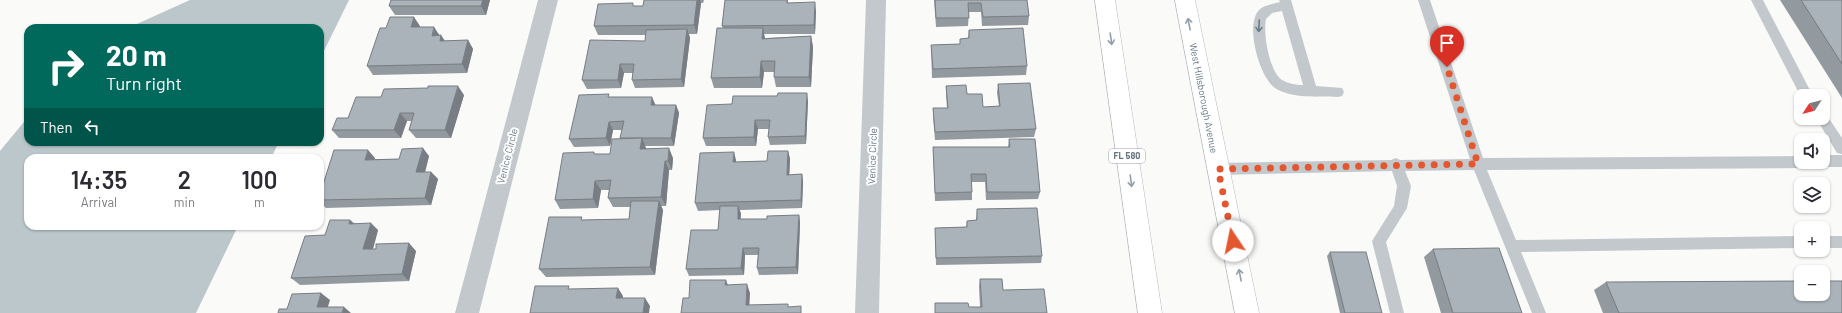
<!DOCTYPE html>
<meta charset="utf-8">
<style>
:root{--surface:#fff;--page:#f7f7f7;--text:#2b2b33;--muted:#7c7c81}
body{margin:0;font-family:Barlow,sans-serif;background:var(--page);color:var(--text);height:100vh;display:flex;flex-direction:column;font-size:15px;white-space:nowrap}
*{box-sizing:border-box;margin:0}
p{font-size:13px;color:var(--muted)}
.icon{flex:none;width:22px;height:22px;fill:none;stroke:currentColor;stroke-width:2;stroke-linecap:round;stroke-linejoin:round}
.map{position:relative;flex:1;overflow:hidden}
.drawer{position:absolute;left:24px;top:154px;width:300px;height:76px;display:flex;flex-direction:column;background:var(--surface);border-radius:12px;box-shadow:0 1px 3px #0004}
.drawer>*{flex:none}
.top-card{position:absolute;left:24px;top:24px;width:300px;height:122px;border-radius:12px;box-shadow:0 1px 3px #0004;background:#00695c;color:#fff;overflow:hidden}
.needle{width:26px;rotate:234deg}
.buttons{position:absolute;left:1794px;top:89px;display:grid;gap:8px}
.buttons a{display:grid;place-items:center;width:36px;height:36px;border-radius:8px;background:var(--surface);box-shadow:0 1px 3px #0004;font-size:20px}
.pin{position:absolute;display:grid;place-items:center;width:34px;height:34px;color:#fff;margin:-41px -17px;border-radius:50% 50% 50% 0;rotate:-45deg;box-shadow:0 0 4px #0007}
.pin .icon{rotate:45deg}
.me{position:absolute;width:44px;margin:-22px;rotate:349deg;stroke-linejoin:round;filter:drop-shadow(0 0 3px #0008)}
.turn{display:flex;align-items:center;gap:14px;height:84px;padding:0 16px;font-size:18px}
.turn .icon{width:52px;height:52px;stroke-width:2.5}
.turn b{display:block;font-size:28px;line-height:34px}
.then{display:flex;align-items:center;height:38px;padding:0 16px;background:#0003;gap:8px;font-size:15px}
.eta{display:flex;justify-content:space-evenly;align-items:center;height:68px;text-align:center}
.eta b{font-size:24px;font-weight:600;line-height:28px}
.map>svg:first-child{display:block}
.water{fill:#bbc7cb}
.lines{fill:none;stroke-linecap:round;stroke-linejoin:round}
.primary-casing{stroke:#b5babe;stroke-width:1}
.service{fill:#c3c8cc;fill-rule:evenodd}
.minor{fill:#c3c8cc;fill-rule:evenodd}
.primary{fill:#fff;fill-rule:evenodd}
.wall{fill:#929a9f}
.shaded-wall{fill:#777d82}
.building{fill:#aab3b9;stroke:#777d82}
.oneway{stroke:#939fa8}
.oneway2{stroke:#6a7a87}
.route{stroke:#e4572e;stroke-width:7;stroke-dasharray:0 12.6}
.labels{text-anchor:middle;stroke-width:4;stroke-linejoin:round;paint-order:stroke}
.shield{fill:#fff;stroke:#939fa8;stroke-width:1}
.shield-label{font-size:9px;font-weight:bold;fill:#657683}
.street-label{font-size:10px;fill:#657683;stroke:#fff}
</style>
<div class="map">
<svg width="1842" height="313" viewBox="0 0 1842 313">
<rect width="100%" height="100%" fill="#fafaf8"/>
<g class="water">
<path d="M190,0h159l-29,59v-31h-192z"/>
<path d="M28,117v25h251l-8,16h-243v68h210l-42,87h-196v-162z"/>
</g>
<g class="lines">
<g class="primary-casing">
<g id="primary">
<path d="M1095,0h20l47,313h-24z"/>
<path d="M1175,0h20l64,313h-24z"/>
</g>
</g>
<g class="service">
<path d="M1279,0h12l25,86 26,2 2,4 -2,4 -4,1c-20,-1 -46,2 -63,-9 -16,-11 -31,-65 -15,-79 5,-4 13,-5 20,-7zM1282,11l21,74c-7,0 -14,-1 -21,-5 -13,-9 -19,-46 -16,-61l6,-6z"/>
<path d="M1418,0h12l53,158 318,-2v6h7l-2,4 -5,2 -314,2 29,70 285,-4v12l-280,4 25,61h-14l-58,-143 -69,1 6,15 -4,22 -21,34 18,71h-14l-18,-72 22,-35 3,-20 -5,-15 -174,4 -5,-2 -2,-4 2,-4 5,-2 173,-3 5,-2 4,2 70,-1z"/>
<path d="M1751,0h12l50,96 -12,1z"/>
<path d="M1823,113l3,1 16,24v16l-5,-1 -21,-35h7z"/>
<path d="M1823,155h19v12h-19l-5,-2 -1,-3h6z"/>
<rect x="1823" y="236" width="19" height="12"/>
</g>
<g class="minor">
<path d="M538,0h20l-79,313h-24z"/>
<path d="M866,0h20l-7,313h-24z"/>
</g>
<use href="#primary" class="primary"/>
</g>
<g class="wall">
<path d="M490,0l-4,15h-91l-6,-9z"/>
<path d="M644,0h60l-1,3h-2l-4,31h-8l1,4 -6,49 -49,1 -3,-8 1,-7h-9l-3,15 -34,1 -5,-9 63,-39 1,-6h-48l-4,-9 49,-20z"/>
<path d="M725,0h63v3l28,8 -1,23h-51l1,4 46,-2 2,11 -2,40h-35l-2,-10v-5h-10l-2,16h-48l-3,-10 12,-50 -1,-2z"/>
<path d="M934,0h93l2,16 -1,9 -46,1 -1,-14h-12l-1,14 -32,1z"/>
<path d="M1780,0h62v98z"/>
<path d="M420,26v1l19,8 6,6 23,-1 5,9 -6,24 -94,2 -6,-9 19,-38z"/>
<path d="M969,30l58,36 -1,9 -94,3 -1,-33 29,-1v-5l8,-1z"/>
<path d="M998,84l38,45 -2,8 -99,3 -2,-24v-8h14l-1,-14v-8l21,8 16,13 16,-1 -2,-13z"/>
<path d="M464,95l-13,43h-35l-7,-8 3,-9h-5l-6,17h-62l-7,-8 16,-12 33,-21z"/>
<path d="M610,97l45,8h21l3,8 -5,33h-29l1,3 27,9 -1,12h-3l-3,36h-5l2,4 -8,65 -109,2 -7,-8 44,-49 46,-1 1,-12h-17l-5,-9 1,-8h-8l-3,18 -38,1 -5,-9 40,-46h15l10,-15 2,-9h-9l-3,16 -36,1 -5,-8z"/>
<path d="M808,101l-2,43 -36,1 -2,-8 1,-8h-11l-2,17h-50l-3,-8 29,-34z"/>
<path d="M1009,139l31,53 -2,7 -52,1 -1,-18h-13v18l-37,1 -2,-54h75z"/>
<path d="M788,151l2,8 -1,16 13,-1 1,8 -1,26 -62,2 1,4 -1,5h27l32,-4 1,8 -2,51 -39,1 -2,-7 1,-13h-13l-1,20 -55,1 -3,-7 32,-39 2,-20 -22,1 -3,-8 41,-43v2l31,-1z"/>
<path d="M429,156l-4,16h6l7,7 -7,26 -105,3 -6,-6v-8l55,-36v1h24z"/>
<path d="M977,209l65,47 -1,7 -105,2 -1,-37 31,-1 1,-6 9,-1z"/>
<path d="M350,220l4,3 24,7 -5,19 43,2 -7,30 -109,4 -9,-7 34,-43z"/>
<path d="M1433,249l89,64h-81l-17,-56z"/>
<path d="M1330,252l52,61h-42l-13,-57z"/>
<path d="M980,279l23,11 44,23h-112v-10l34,4h11l-1,-21z"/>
<path d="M1606,282l236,31h-239l-9,-23z"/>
</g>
<g class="shaded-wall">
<path d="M483,0h7l-4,15 -5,-9z"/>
<path d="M697,0h3l1,3 -4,31 -3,-9z"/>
<path d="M815,2l1,9 -1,23 -1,-9z"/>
<path d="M414,17l6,9 -3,10 -6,-9z"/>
<path d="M434,27l6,9h-8z"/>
<path d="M763,28l2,11h-3z"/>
<path d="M687,29l3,9 -6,49 -3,-8z"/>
<path d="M441,35l6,9 -7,-3z"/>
<path d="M811,36l2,11 -2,40 -2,-10z"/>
<path d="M468,40l5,9 -6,24 -5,-9z"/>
<path d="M761,61l3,11 -2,16 -2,-11z"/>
<path d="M620,64l4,9 -3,15 -3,-8z"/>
<path d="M458,86l6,9 -13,43 -6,-8z"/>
<path d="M807,93l1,8 -2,43 -1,-8z"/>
<path d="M652,97l4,9 -5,-1z"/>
<path d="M676,105l3,8 -5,33 -3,-8z"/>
<path d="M400,113l7,8 -6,17 -7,-8z"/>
<path d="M755,120l3,9 -2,17 -2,-9z"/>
<path d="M609,122l4,8 -3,16 -4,-8z"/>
<path d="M642,138l4,10 -1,11 -5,-10z"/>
<path d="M423,148l6,8 -6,24 -7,-8z"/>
<path d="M669,148l4,10 -1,12 -4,-9z"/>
<path d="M368,150l7,8 -3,10 -7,-8z"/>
<path d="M788,151l2,8 -1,23 -2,-7z"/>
<path d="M734,152l2,8 -1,10 -2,-8z"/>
<path d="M665,161l4,9 -3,36 -5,-9z"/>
<path d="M431,172l7,7 -7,26 -6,-7z"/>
<path d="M802,174l1,8 -1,26 -1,-8z"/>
<path d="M595,181l6,9 -3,18 -5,-9z"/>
<path d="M659,201l4,9 -8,65 -5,-8z"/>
<path d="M738,206l3,8 -1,13 -2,-8z"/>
<path d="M799,215l1,8 -2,51 -2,-7z"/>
<path d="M350,220l7,7 -8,-3z"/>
<path d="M371,223l7,7 -7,26 -8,-7z"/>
<path d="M409,243l7,8 -7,30 -7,-7z"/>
<path d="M743,248l2,7 -1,20 -3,-7z"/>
<path d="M726,280l3,8 -4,-3z"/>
<path d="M747,284l3,9 -1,20 -3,-8z"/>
<path d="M618,288l5,8 -1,11 -6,-9z"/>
<path d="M321,293l9,7 -4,13 -9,-6z"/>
<path d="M645,298l5,8 -1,7h-6z"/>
<path d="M344,307l7,6h-9z"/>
</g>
<g class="building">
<path d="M391,0h92l-2,6h-92z"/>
<path d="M644,0h53l-3,25 -100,1 4,-22 35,-1v3h10z"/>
<path d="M725,0h62v3l28,-1 -1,23 -92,1z"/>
<path d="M935,0h92l2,16 -46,1 -2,-14h-13l1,15h-33z"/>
<path d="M1801,0h41v64z"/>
<path d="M390,17h24l-3,10h23l-2,9 9,-1 -1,6 28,-1 -6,24 -95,2 13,-38h6z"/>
<path d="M717,28h46l-1,11 49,-3 -2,41h-35l1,-16h-14l-1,16 -49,1z"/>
<path d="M1023,28l4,38 -94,3 -2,-24 29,-1v-5l9,-1v-8z"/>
<path d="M687,29l-6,50 -49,1 2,-16h-14l-2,16h-36l8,-40 55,1 1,-11z"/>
<path d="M1030,83l6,46 -101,3 -2,-24h15l-2,-22 20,-1 1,9h15l1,13 17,-1 -2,-22z"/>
<path d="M428,86h30l-13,44h-36l5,-17h-14l-6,17h-62l5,-12h11l8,-21h25l3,-8 44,-1z"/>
<path d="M778,93h29l-2,43 -37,1 2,-17h-15l-1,17 -51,1 4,-33 25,-1 1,-8h44z"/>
<path d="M609,94l-1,3h44l-1,8h25l-5,33h-51l4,-17 -15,1 -3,16 -37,1 10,-44z"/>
<path d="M642,138l-2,11 29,-1 -1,13h-3l-4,36 -53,1 3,-18 -16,1 -2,18 -38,1 8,-47 31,-1v2h16l2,-15z"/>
<path d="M1009,139h26l5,53h-53l-1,-18h-15l1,18 -37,1 -2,-46h77z"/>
<path d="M423,148l-7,24h15l-6,26 -105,2v-6l14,-44h34l-3,10 34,-1 3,-10z"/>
<path d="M768,151h20l-1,24 15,-1 -1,26 -106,3 5,-50 34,-1 -1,10 34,-1z"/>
<path d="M631,201h28l-9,66 -111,2 10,-52h33l-1,3 48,-1z"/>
<path d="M720,206h18v13h29v-3l32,-1 -3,52 -39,1 2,-20h-16l-2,20 -55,1 5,-39h27z"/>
<path d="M1037,208l5,48 -106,2 -1,-30 32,-1v-6l10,-1v-11z"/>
<path d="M330,220h20l-1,4 22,-1 -8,26h13v-5l33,-1 -7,31 -111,4 14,-42 20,-1z"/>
<path d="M1499,248l23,65h-69l-20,-64z"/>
<path d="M1330,252h36l16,61h-37z"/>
<path d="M980,279h22l1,11 41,-1 3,24h-112v-10h33l1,4h13z"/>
<path d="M690,280h36l-1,5 22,-1 -1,21 42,-1v3l13,-1v7h-120l2,-15h6z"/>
<path d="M1801,281v13h22v-13h19v32h-223l-13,-31z"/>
<path d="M535,286h34l-1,3 50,-1 -2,10h29l-2,15h-113z"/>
<path d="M321,293l-4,14h27l-2,6h-64l1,-4h8l5,-15z"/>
</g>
<defs><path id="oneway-shaft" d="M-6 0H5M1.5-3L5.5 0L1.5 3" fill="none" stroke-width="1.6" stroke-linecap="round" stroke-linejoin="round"/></defs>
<g class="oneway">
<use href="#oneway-shaft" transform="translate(1189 24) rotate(-101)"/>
<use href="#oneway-shaft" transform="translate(1111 39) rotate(82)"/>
<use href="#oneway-shaft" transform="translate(1131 181) rotate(82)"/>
<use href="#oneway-shaft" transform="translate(1240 275) rotate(-101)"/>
</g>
<use class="oneway2" href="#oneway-shaft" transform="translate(1259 26) rotate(93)"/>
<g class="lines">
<path class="route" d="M1233,241l-15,-72 260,-5 -31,-97"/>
</g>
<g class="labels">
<rect class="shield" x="1109" y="149" width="36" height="14" rx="3"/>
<g class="shield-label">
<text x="1127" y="159">FL 580</text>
</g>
<g class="street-label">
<text transform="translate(1204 98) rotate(79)" y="4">West Hillsborough Avenue</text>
<text transform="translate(507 156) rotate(-76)" y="4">Venice Circle</text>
<text transform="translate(872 156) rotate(-88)" y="4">Venice Circle</text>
</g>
</g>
</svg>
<div class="buttons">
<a><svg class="needle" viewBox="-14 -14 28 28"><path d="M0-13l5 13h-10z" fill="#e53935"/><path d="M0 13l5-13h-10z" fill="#7c7c81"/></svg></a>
<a><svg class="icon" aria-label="sound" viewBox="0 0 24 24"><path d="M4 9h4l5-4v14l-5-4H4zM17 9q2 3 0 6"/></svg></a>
<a><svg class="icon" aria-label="layers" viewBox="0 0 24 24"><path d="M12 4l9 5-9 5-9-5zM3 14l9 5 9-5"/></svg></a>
<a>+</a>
<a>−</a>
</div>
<div class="pin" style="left:1447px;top:67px;background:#d93025"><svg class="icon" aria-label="arrive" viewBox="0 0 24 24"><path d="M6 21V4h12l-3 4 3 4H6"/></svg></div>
<svg class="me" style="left:1233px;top:241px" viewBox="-20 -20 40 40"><circle r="19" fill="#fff"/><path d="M0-13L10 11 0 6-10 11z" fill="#e4572e"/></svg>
<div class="top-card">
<div class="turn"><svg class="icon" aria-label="right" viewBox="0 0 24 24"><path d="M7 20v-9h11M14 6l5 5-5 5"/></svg><div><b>20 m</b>Turn right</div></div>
<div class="then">Then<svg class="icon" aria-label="left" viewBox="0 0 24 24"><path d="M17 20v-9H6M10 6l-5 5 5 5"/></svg></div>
</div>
<section class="drawer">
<div class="eta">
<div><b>14:35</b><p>Arrival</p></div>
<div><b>2</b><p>min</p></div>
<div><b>100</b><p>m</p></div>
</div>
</section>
</div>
